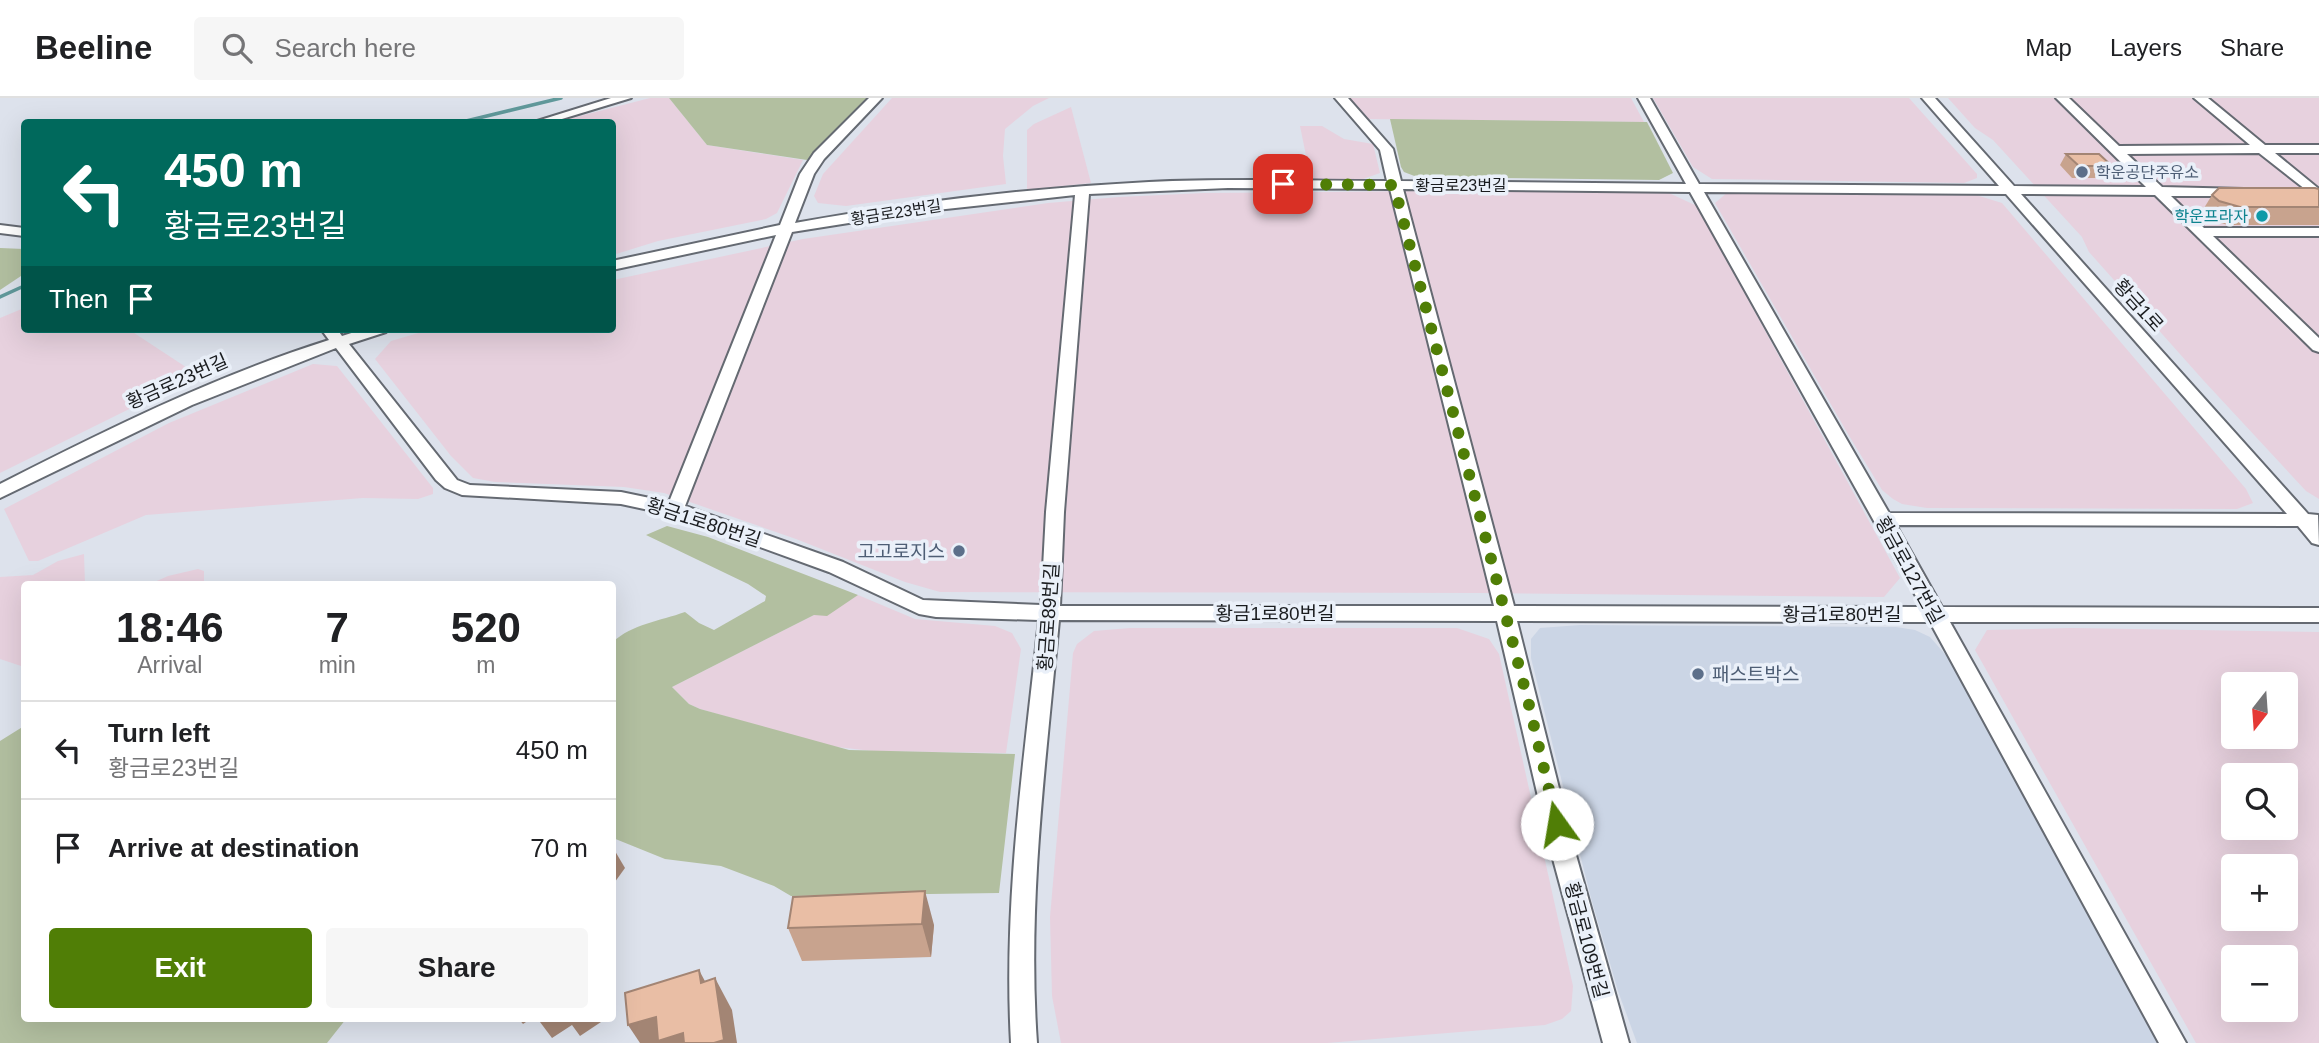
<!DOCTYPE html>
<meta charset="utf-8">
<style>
:root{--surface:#fff;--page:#f6f6f6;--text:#202124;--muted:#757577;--line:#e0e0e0;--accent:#507e06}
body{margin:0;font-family:Arial,"Noto Sans KR",sans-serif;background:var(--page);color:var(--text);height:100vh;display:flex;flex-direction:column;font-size:26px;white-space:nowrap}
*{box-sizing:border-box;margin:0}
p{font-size:23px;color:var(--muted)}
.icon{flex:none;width:38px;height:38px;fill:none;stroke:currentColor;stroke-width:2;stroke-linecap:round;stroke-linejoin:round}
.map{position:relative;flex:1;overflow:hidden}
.drawer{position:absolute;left:21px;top:483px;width:595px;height:441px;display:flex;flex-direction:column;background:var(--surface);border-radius:7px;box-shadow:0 7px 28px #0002}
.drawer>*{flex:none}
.top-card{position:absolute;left:21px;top:21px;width:595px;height:214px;border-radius:7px;box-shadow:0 7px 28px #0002;background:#00695c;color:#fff;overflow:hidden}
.needle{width:46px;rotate:197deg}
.tools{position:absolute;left:2221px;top:574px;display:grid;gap:14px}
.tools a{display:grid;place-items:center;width:77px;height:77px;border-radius:7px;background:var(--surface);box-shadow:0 7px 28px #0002;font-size:35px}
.pin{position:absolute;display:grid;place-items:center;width:60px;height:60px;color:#fff;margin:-30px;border-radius:14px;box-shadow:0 4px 10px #0006}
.me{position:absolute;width:77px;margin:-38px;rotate:347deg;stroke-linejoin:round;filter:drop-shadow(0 0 5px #0008)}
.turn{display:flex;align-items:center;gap:24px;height:147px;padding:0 28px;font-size:32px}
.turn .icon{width:91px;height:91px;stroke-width:2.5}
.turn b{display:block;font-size:49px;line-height:60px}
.then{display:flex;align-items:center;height:66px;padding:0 28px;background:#0003;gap:14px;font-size:26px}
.eta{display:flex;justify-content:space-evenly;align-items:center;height:119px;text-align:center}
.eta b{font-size:42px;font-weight:700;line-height:49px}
.button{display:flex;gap:14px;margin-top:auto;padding:14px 28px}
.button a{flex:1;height:80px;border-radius:7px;background:var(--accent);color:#fff;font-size:28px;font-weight:700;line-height:80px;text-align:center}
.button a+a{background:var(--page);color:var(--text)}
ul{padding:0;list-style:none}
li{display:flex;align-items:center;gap:21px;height:98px;padding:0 28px;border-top:2px solid var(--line)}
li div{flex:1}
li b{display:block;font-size:26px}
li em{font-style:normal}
header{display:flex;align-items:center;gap:42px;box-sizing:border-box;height:98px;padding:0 35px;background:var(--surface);border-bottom:2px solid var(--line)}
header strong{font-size:33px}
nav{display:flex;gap:38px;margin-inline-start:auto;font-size:24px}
.search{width:490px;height:63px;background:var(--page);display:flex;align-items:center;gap:18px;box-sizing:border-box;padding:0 24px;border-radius:7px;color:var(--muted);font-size:26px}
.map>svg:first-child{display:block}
.built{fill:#cbd5e5}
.industrial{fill:#e7d1de;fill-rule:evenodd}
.green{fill:#b2bfa0}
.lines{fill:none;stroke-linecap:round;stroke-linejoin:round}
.stream{stroke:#60999b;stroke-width:3.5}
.minor-casing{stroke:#656a72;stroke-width:4}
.minor{fill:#fff;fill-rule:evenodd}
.wall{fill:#c8a38e}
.shaded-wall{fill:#a38574}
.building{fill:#e9bea5;stroke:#a38574;stroke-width:2}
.route{stroke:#507e06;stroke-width:12;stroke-dasharray:0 21.6}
.service-dot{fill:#5c6f8a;stroke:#eaf0f9;stroke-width:2.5}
.culture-dot{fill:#0f9aa8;stroke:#eaf0f9;stroke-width:2.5}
.labels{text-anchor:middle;stroke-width:7;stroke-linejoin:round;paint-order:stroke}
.far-service-label{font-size:16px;fill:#4e5e75;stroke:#eaf0f9;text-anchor:start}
.far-street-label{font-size:16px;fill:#1a1c1f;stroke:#eaf0f9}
.far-culture-label{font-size:16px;fill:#0d838f;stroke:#eaf0f9;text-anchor:end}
.street-label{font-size:19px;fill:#1a1c1f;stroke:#eaf0f9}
.service-label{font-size:19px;fill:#4e5e75;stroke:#eaf0f9;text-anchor:end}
</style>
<header>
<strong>Beeline</strong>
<div class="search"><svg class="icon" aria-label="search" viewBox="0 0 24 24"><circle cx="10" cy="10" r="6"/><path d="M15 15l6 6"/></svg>Search here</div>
<nav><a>Map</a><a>Layers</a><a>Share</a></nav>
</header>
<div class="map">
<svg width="2319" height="945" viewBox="0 0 2319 945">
<rect width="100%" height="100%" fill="#dde2ec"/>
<path class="built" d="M1580,527l316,2 19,3 15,7 21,24 206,382h-520l-19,-52 -27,-93 -60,-240v-19l9,-11z"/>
<g class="industrial">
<path d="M650,0h19l38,47 96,15 -26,53 -11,6 -108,22 -45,14 -1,-133h-55z"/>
<path d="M892,0h157l-16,8 -28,23 -2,27 3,28 -160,22 -28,-3 -4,-7 9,-22z"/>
<path d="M1348,0h283l13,24 -278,-3z"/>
<path d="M1653,0h256l68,76v4l-13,5 -252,-4 -19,-12z"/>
<path d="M1948,0h371v401l-13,-8 -102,-110 -115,-129 -7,-15 -89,-97 -18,-12z"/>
<path d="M1071,9l20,76 -64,7v-60l7,-6z"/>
<path d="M1300,28h22l22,13 29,5 7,29 -17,6 -52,1z"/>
<path d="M1425,93l244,2 28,13 203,372 -16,19 -406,-4 -538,-1 -35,-10 -109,-43 -132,-46 -40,-6 -129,-5 -22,-4 -22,-22 -76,-97 16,-18 41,-12h180l1,-49 190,-41 245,-36 71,-6 85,-4z"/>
<path d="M1728,94l248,3 26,8 244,286 7,14 -16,6 -310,-1 -25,-4 -9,-5 -11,-9 -34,-56 -133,-231z"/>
<path d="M24,210v21h104l70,46 -198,98v-155z"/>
<path d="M313,266l24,2 96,122v6l-15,5 -55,-1 -217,17 -108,46h-9l-25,-52 165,-86z"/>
<path d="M84,456l1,30h-61v83l-24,-8v-82l33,-2 25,-14z"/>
<path d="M198,471l6,2v13h-54l18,-8z"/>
<path d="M858,497l57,24 80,7 17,7 9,16 -15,104 -134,-2 -43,-5 -129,-37 -11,-5 -17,-17 142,-72h13z"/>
<path d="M1130,530h327l32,11 10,15 74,332 -2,25 -9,8 -17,6 -218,18h-266l-9,-47 -2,-79 23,-264 4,-9 17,-13z"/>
<path d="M2071,530l248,4v411h-123l-221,-393 12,-20zM2233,586h53v53h-53zM2233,677h53v53h-53zM2233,768h53v53h-53zM2233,859h53v53h-53z"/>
</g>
<g class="green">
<path d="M669,0h200l-62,62 -100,-15z"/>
<path d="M1390,21l257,3 26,51 -14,7 -242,-3 -13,-5 -3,-5z"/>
<path d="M0,150l24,1v25l-24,16z"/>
<path d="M667,428l41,11 150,58 -31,21 -13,-1 -142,72 17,17 11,5 149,41 166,4 -16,139 -208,3 -17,-10 -53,-20 -56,-7 -52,-21v-196c19,-18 47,-21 72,-30l14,11 15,7 51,-29 1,-5 -18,-12 -102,-49z"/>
<path d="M24,628v292l322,1 -19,24h-327v-302z"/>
</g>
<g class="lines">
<g class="stream">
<path d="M462,24l99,-24"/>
<path d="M0,199l24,-11"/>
</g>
<g class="minor-casing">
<g id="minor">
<path d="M611,0h20l-79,24h-18z"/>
<path d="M869,0h13l-58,61 -10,15 -19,49c117,-21 235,-35 354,-41 79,-4 159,-1 238,-1l-7,-31 -45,-52h13l45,51 8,32 285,3 -48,-86h12l49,86 300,2 -77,-88h13l79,88 132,1 -90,-89h13l50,48 131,-1 -56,-47h14l57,47h54v8h-44l44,36v11l-60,-47 -132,1 35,33 82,2v6l-5,1h-68l33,32h115v8h-106l106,102v14l-6,-2 -158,-155 -134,-1 287,320 10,1 1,30 -7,-2 -14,-17 -402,-1 46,82 377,1v14h-369l236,421h-27l-229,-421 -413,-1 57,227 55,195h-26l-53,-195 -53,-227 -438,-1c-13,141 -32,282 -22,423h-26c-8,-142 13,-282 28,-423l-103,-3 -17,-3 -90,-42 -157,-57 -51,-11 -159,-9 -17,-7 -9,-8 -100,-132 -144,57 -192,93v-14c106,-54 215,-108 329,-144l-8,-11h16l5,7 22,-7h24l-2,3 -37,12 108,136 13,5 151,7 48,10 107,-267 -164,35v-9l168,-36 20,-51 14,-21zM1228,90l162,1 104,417h-434l4,-94 25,-318zM1403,91l287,3 232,415 -408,-1zM1704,94l302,2 281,320 -398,-1zM1075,97l-29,317 -5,93 -118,-5 -80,-38 -158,-56 107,-274 126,-20z"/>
<path d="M0,127l24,3v8l-24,-3z"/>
</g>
</g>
<use href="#minor" class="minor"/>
</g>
<g class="wall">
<path d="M2066,56l46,12 -7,12h-33l-12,-13z"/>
<path d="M2319,91v36h-91l-21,-6 -6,-6 11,-18z"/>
<path d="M793,799l141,28 -3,32 -129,4 -14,-33z"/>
</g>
<g class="shaded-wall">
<path d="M612,748l13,22 -13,18z"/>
<path d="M925,793l9,34 -3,32 -9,-33z"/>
<path d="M699,872l17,32 -15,-19z"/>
<path d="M715,880l17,32 5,33h-23z"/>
<path d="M656,919l27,16 6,10h-49l-12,-18z"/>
<path d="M518,920h14l-9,6z"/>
<path d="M537,920h70l-27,18 -8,-11 -20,13z"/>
</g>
<g class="building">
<path d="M2066,56h33l13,12h-33z"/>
<path d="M2219,90h96l4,1v18h-79l-21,-6 -7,-6z"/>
<path d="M925,793l-3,33 -134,4 5,-31z"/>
<path d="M699,872l2,13 14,-5 9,62 -10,3h-30l-1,-10 -25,8 -2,-24 -28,8 -3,-32z"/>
</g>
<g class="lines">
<path class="route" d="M1283,86l111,1 135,520 28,119"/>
</g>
<g class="service-dot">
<circle cx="2082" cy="74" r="7"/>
<circle cx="959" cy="453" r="7"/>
<circle cx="1698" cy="576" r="7"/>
</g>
<circle class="culture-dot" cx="2262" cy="118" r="7"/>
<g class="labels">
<g class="far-service-label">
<text x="2096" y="80">학운공단주유소</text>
</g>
<g class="far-street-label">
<text x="1461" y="93">황금로23번길</text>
<text transform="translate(896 114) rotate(-9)" y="6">황금로23번길</text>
</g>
<g class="far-culture-label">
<text x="2248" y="124">학운프라자</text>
</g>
<g class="street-label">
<text transform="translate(2139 207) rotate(48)" y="7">황금1로</text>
<text transform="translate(177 283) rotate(-24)" y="7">황금로23번길</text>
<text transform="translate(704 424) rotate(18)" y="7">황금1로80번길</text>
<text transform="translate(1910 472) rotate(61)" y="7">황금로127번길</text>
<text x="1275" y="522">황금1로80번길</text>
<text x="1842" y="523">황금1로80번길</text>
<text transform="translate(1048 519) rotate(-86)" y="7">황금로89번길</text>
<text transform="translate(1587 842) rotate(75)" y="7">황금로109번길</text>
</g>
<g class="service-label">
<text x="945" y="460">고고로지스</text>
<text x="1712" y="583" text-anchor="start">패스트박스</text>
</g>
</g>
</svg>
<div class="tools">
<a><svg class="needle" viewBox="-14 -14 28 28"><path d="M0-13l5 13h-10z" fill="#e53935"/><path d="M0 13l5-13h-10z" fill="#757577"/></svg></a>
<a><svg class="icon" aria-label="search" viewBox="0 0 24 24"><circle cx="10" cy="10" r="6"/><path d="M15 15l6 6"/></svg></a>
<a>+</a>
<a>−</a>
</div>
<div class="pin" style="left:1283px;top:86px;background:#d93025"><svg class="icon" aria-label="arrive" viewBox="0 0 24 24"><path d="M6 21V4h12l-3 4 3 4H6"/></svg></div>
<svg class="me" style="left:1557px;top:726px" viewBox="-20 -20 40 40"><circle r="19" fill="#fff"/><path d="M0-13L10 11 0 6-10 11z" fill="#507e06"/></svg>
<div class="top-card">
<div class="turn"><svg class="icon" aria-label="left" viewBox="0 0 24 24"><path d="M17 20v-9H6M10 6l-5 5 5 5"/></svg><div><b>450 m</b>황금로23번길</div></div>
<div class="then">Then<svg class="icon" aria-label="arrive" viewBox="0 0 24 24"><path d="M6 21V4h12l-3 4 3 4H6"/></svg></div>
</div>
<section class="drawer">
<div class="eta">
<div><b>18:46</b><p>Arrival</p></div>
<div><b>7</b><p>min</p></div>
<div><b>520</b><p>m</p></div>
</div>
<ul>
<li><svg class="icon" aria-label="left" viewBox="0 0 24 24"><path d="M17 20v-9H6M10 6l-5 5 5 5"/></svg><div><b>Turn left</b><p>황금로23번길</p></div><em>450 m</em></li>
<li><svg class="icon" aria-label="arrive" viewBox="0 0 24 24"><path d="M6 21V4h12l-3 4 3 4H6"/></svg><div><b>Arrive at destination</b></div><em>70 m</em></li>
</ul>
<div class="button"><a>Exit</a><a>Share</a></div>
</section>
</div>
